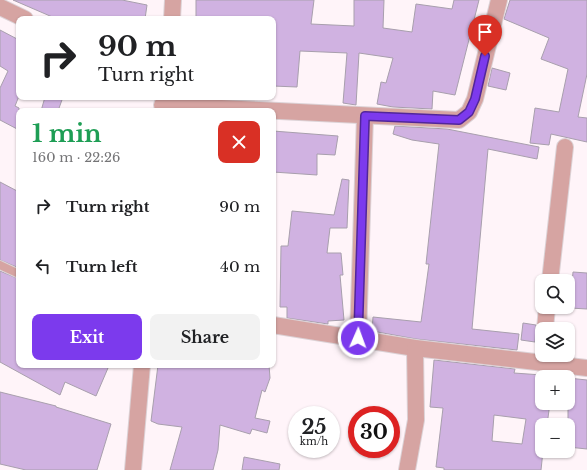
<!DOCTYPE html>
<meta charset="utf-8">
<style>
:root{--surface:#fff;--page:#f2f2f2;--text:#202124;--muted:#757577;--accent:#7c3aed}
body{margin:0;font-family:"Libre Baskerville",serif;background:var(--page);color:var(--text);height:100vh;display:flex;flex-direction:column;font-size:15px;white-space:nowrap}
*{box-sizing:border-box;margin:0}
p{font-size:13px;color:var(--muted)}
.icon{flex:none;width:22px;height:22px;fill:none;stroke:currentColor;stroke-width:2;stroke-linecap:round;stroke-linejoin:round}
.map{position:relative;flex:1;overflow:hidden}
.details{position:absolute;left:16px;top:108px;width:260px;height:260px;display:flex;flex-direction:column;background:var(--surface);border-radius:8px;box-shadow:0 1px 3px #0004}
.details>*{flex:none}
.guide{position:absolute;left:16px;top:16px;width:260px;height:84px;border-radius:8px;box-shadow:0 1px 3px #0004;background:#fff;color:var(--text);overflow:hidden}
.buttons{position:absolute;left:535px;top:274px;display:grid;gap:8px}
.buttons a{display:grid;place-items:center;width:40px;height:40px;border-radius:8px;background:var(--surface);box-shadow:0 1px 3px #0004;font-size:20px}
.speed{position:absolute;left:288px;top:406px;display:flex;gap:8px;font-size:20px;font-weight:700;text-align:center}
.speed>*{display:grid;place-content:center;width:52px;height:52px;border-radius:50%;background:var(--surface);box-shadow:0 1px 3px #0004;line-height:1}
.speed small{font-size:10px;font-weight:400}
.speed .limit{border:6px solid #d22;background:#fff;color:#111}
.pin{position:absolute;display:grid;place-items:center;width:34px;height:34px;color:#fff;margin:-41px -17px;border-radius:50% 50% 50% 0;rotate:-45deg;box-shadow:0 0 4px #0007}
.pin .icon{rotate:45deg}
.me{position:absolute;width:44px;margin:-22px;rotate:2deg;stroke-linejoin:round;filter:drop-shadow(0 0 3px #0008)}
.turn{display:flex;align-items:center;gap:14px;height:84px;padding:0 16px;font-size:18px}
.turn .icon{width:52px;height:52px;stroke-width:2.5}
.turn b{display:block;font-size:28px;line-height:34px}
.round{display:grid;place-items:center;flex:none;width:42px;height:42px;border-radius:8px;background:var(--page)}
.head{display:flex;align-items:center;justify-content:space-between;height:68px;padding:0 16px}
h1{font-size:24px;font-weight:800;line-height:30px;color:#1e9e55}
.button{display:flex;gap:8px;margin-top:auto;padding:8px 16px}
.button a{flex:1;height:46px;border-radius:8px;background:var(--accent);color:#fff;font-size:16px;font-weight:800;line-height:46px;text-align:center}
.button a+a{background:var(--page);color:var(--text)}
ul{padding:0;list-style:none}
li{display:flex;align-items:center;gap:12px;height:60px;padding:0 16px}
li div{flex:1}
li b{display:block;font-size:15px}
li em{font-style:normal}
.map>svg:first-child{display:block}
.building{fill:#d0b2e1;stroke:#a89fad;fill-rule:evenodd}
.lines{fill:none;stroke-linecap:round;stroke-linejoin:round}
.service-casing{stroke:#dcd2d6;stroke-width:10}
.minor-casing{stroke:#dcd2d6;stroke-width:18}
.service{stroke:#d6a4a2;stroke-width:8}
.minor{stroke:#d6a4a2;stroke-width:16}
.route-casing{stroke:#51269a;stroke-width:10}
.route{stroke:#7c3aed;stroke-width:7}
</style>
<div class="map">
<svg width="587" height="470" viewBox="0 0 587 470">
<rect width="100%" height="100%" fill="#fff4f9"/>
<g class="building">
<path d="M13,0h109l25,5 -2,14h-88z"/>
<path d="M196,0h118l-3,24 43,2v-26h30l-1,28 29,4 4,-28 36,5 2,-9h25l-24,95 -22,-4 -1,18 -39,-2 -16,-3 4,-22 5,1 7,-25 -34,-5 -3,52 -13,-2 4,-50 -47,-2 -3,36 -24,-1v-67l-46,-2v2h-31z"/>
<path d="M510,0h77v74l-9,43 9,1v24l-36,-8 -2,11 -19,-2 5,-35 24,4 9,-43 -27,-10 8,-21 -45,-19z"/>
<path d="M0,30l19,10v56l-4,10 4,2v22l-19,-10v-32l8,-17 -8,-5z"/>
<path d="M492,68l18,5 -4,17 -18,-4z"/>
<path d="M45,97h18l-5,14h-17z"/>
<path d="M395,126l52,3 92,18 -2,12 -49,-10 -16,180 47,5 -2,16 -101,-11 -44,-8 1,-14 48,5 8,-58h-3l13,-120 -27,-4 -19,-6z"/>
<path d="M273,131l65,5 -3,19 -18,-1v21l-44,-3z"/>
<path d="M342,179l7,1 -2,48h-17l-3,25h14l2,22h-3l4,45 -16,1v3l-41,-6v-11h-7l1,-61h7l4,-35 42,4z"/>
<path d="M0,182l19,10v76l-19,-8z"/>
<path d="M0,271l19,8v86h82l7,3 -12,28 -31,-14 -5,13 -60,-33z"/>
<path d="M573,272l14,1v36l-17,-1z"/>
<path d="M523,323l13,2 -1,17 -14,-2z"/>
<path d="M434,360l81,9 -1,4 28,2v28h8l-3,22h-5l1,26 -2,19h-97v-2l-8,-1 7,-59 -13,-1zM494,415l32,4 -4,25 -30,-3z"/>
<path d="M158,365h111l1,13 -5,14 -3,-2 -7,28 15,3 -3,12 -15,-4 -2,5 -30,-9 -2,25 -5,20h-43l12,-43 -24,-3 -7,-3z"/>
<path d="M568,378l19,2v69l-19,-2z"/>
<path d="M0,392l56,14v1l55,17 -14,46h-71l-26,-6z"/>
<path d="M244,457l36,7 -1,6h-37z"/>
</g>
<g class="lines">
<g class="service-casing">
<path id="service" d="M0,265l19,9"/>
</g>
<g class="minor-casing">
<g id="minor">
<path d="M0,7l25,12"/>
<path d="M172,19l1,-19"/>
<path d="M162,105l297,15 10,-8 6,-13 24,-99"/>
<path d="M550,281l15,-134"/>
<path d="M273,325l142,23 172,20"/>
<path d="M545,329l2,-22"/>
<path d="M358,338l7,-222"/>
<path d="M133,470l9,-105"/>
<path d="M407,470l9,-50 -1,-72"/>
</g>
</g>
<use href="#service" class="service"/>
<use href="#minor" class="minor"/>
</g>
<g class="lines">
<g class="route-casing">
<path id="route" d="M358,338l7,-222 94,4 10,-8 6,-13 10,-43"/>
</g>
<use href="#route" class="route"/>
</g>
</svg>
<div class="buttons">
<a><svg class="icon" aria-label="search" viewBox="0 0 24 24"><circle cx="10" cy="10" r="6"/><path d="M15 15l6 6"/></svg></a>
<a><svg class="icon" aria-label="layers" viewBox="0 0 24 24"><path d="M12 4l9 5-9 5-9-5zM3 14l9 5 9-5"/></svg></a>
<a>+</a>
<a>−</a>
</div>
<div class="speed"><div>25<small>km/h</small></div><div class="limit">30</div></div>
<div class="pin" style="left:485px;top:56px;background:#d93025"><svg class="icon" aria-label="arrive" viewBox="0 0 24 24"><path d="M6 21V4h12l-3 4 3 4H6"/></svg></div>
<svg class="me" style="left:358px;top:338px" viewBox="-20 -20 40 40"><circle r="17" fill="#7c3aed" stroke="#fff" stroke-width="3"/><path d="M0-11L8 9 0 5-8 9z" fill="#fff"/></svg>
<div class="guide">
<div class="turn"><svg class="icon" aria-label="right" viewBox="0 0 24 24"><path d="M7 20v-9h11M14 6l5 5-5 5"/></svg><div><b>90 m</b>Turn right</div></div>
</div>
<section class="details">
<div class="head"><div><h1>1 min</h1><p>160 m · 22:26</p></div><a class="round" style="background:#d93025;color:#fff"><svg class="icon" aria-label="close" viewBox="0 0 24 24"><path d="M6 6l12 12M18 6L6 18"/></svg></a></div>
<ul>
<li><svg class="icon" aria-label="right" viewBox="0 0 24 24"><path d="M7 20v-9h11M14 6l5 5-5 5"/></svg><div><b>Turn right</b></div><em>90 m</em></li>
<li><svg class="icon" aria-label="left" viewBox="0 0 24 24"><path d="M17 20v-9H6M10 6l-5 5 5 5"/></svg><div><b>Turn left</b></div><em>40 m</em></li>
</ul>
<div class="button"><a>Exit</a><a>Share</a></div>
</section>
</div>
